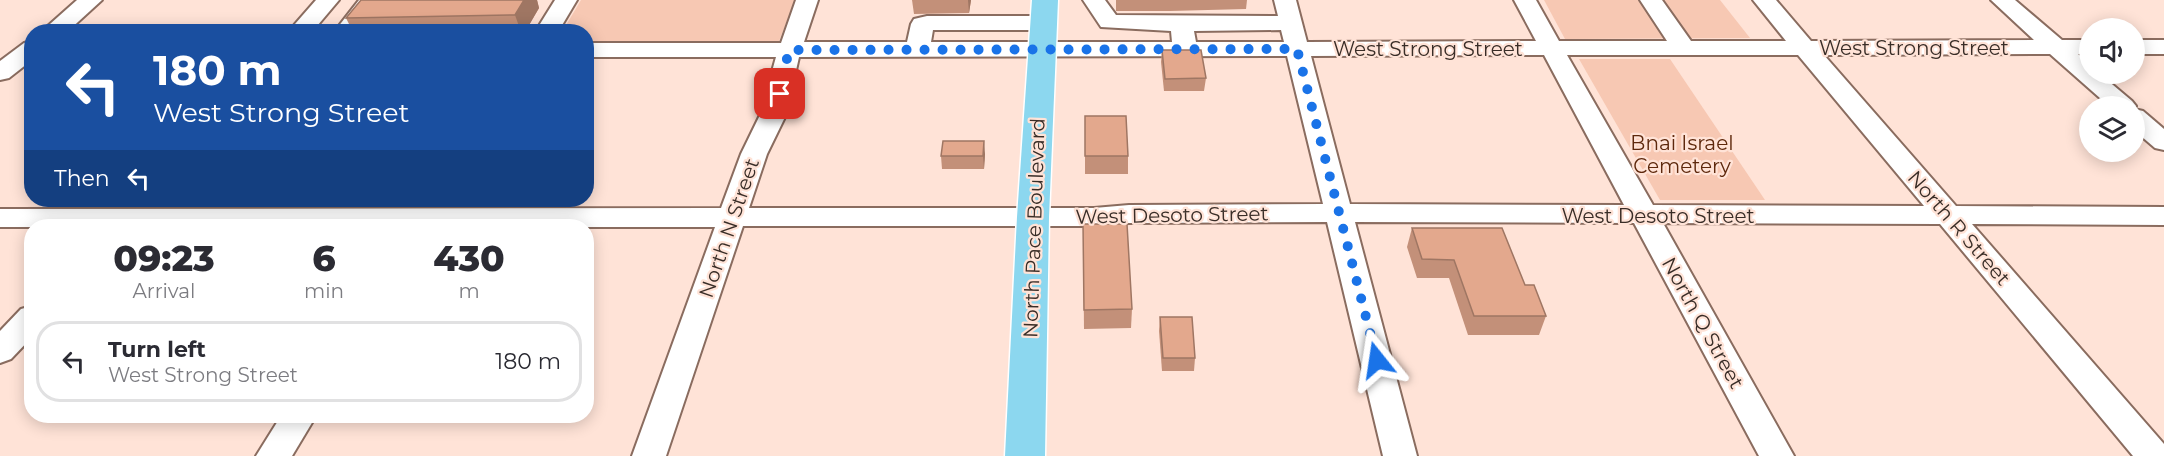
<!DOCTYPE html>
<style>
:root{--surface:#fff;--page:#f2f2f3;--text:#2b2b33;--muted:#7c7c81;--line:#e1e1e2}
body{margin:0;font-family:Montserrat,sans-serif;background:var(--page);color:var(--text);height:100vh;display:flex;flex-direction:column;font-size:22px;white-space:nowrap}
*{box-sizing:border-box;margin:0}
p{font-size:20px;color:var(--muted)}
.icon{flex:none;width:33px;height:33px;fill:none;stroke:currentColor;stroke-width:2;stroke-linecap:round;stroke-linejoin:round}
.map{position:relative;flex:1;overflow:hidden}
.details{position:absolute;left:24px;top:219px;width:570px;height:204px;display:flex;flex-direction:column;background:var(--surface);border-radius:24px;box-shadow:0 3px 15px #0003}
.details>*{flex:none}
.hud{position:absolute;left:24px;top:24px;width:570px;height:183px;border-radius:24px;box-shadow:0 3px 15px #0003;background:#1a4fa0;color:#fff;overflow:hidden}
.fabs{position:absolute;left:2079px;top:18px;display:grid;gap:12px}
.fabs a{display:grid;place-items:center;width:66px;height:66px;border-radius:50%;background:var(--surface);box-shadow:0 3px 15px #0003;font-size:30px}
.pin{position:absolute;display:grid;place-items:center;width:51px;height:51px;color:#fff;margin:-26px;border-radius:12px;box-shadow:0 3px 9px #0006}
.me{position:absolute;width:66px;margin:-33px;rotate:345deg;stroke-linejoin:round;filter:drop-shadow(0 0 4px #0008)}
.turn{display:flex;align-items:center;gap:21px;height:126px;padding:0 30px;font-size:27px}
.turn .icon{width:78px;height:78px;stroke-width:2.5}
.turn b{display:block;font-size:42px;line-height:51px}
.then{display:flex;align-items:center;height:57px;padding:0 30px;background:#0003;gap:12px;font-size:22px}
.eta{display:flex;justify-content:space-evenly;align-items:center;height:102px;text-align:center}
.eta b{font-size:36px;font-weight:800;line-height:42px}
ul{padding:0;list-style:none}
li{display:flex;align-items:center;gap:18px;height:81px;margin:0 12px 9px;padding:0 18px;border:3px solid var(--line);border-radius:24px}
li div{flex:1}
li b{display:block;font-size:22px}
li em{font-style:normal}
.map>svg:first-child{display:block}
.green{fill:#f7c8b3}
.lines{fill:none;stroke-linecap:round;stroke-linejoin:round}
.minor-casing{stroke:#8a6c5f;stroke-width:4}
.major-casing{stroke:#fff;stroke-width:3}
.minor{fill:#fff;fill-rule:evenodd}
.major{fill:#8cd7ef;fill-rule:evenodd}
.wall{fill:#c39079}
.shaded-wall{fill:#9f7663}
.building{fill:#e3a88d;stroke:#9f7663;stroke-width:1.5}
.route{stroke:#1a73e8;stroke-width:10;stroke-dasharray:0 18}
.labels{text-anchor:middle;stroke-width:4.5;stroke-linejoin:round;paint-order:stroke}
.street-label{font-size:20px;fill:#392d27;stroke:#ffe3d7}
.park-label{font-size:20px;fill:#5e280c;stroke:#ffe3d7}
</style>
<div class="map">
<svg width="2164" height="456" viewBox="0 0 2164 456">
<rect width="100%" height="100%" fill="#ffe3d7"/>
<g class="green">
<path d="M581,0h214l-17,44h-191l-1,-12h-24z"/>
<path d="M1544,0h176l30,38 -185,1z"/>
<path d="M1579,59h91l95,141h-105z"/>
</g>
<g class="lines">
<g class="minor-casing">
<g id="minor">
<path d="M77,0h25l-35,32h-26z"/>
<path d="M316,0h23l-27,32h-24z"/>
<path d="M359,0h23l-25,32h-23z"/>
<path d="M555,0h22l-19,32h-23z"/>
<path d="M796,0h22l-14,42h103l4,-18 3,-5 13,-3h117l8,2 3,5 -3,5 -8,2h-111l-2,12h241l-1,-11 -70,-4 -18,-27h22l11,15 162,1 -4,-16h22l11,42 229,-1 -22,-41h22l23,41h108l-27,-41h22l29,41h95l-33,-41h23l35,41 223,-1 -43,-40h24l47,40h28v14h-12l12,10v10h10l32,27 4,5 -2,2 -25,-2 -59,-52 -226,1 132,151 208,1v18l-192,-1 192,220v12h-31l-193,-232 -277,-1 131,233h-35l-125,-233 -279,-1 62,234h-34l-56,-234 -198,1 -35,3h-351l-77,230h-34l83,-229h-715v-18l721,-1 20,-54 19,-39 16,-58h-190v-14h195zM1281,30l3,12h-88l-2,-11zM1544,55l80,150 -274,-1 -39,-148zM1567,55h231l126,151 -271,-1zM1287,56l36,148 -194,1 -35,3h-345l18,-54 19,-39 13,-58z"/>
<rect x="2134" y="40" width="30" height="14"/>
<path d="M32,41v19l-23,18 -9,2v-19l24,-18z"/>
<path d="M2134,109l9,2 21,18v21l-9,-2 -21,-18z"/>
<path d="M32,306v31l-21,22 -11,4v-32l21,-22z"/>
<path d="M281,416h35l-24,40h-36z"/>
</g>
</g>
<g class="major-casing">
<path id="major" d="M1032,0h26l-9,217 -4,239h-40l12,-239z"/>
</g>
<use href="#minor" class="minor"/>
<use href="#major" class="major"/>
</g>
<g class="wall">
<path d="M361,0h176l2,8 -14,24h-172l-7,-14z"/>
<path d="M912,0h59l-2,13 -55,1z"/>
<path d="M1116,0h131l-1,9 -76,2h-54z"/>
<path d="M1162,50l44,28 -2,13h-40l-3,-29z"/>
<path d="M1085,116l43,40v18h-43z"/>
<path d="M985,154l-1,15h-42l-1,-13z"/>
<path d="M1083,224l49,85 -1,19 -47,1z"/>
<path d="M1412,228l113,57 21,31 -7,19h-71l-19,-57h-32l-10,-31z"/>
<path d="M1160,317l35,41 -1,13h-32l-3,-40z"/>
</g>
<g class="shaded-wall">
<path d="M524,0h13l2,8 -14,24h-4l-6,-17z"/>
<path d="M968,0h3l-2,13z"/>
<path d="M984,141l1,13 -1,15 -1,-13z"/>
</g>
<g class="building">
<path d="M361,0h163l-9,15 -169,3z"/>
<path d="M1162,50h39l5,28 -41,1z"/>
<path d="M1085,116h41l2,40h-43z"/>
<path d="M943,141h41l-1,15h-42z"/>
<path d="M1083,224h44l5,85 -48,1z"/>
<path d="M1412,228h90l23,57h9l12,31h-72l-20,-56 -32,-1z"/>
<path d="M1160,317h32l3,41h-32z"/>
</g>
<g class="lines">
<path class="route" d="M780,94l2,-21 8,-23 507,-1 80,311"/>
</g>
<g class="labels">
<g class="street-label">
<text x="1914" y="55">West Strong Street</text>
<text x="1428" y="56">West Strong Street</text>
<text transform="translate(1172 215) rotate(-1)" y="7">West Desoto Street</text>
<text x="1658" y="223">West Desoto Street</text>
<text transform="translate(729 228) rotate(-71)" y="7">North N Street</text>
<text transform="translate(1034 228) rotate(-88)" y="7">North Pace Boulevard</text>
<text transform="translate(1959 228) rotate(49)" y="7">North R Street</text>
<text transform="translate(1703 323) rotate(61)" y="7">North Q Street</text>
</g>
<g class="park-label">
<text x="1682" y="150">Bnai Israel<tspan x="1682" dy="23">Cemetery</tspan></text>
</g>
</g>
</svg>
<div class="fabs">
<a><svg class="icon" aria-label="sound" viewBox="0 0 24 24"><path d="M4 9h4l5-4v14l-5-4H4zM17 9q2 3 0 6"/></svg></a>
<a><svg class="icon" aria-label="layers" viewBox="0 0 24 24"><path d="M12 4l9 5-9 5-9-5zM3 14l9 5 9-5"/></svg></a>
</div>
<div class="pin" style="left:780px;top:94px;background:#d93025"><svg class="icon" aria-label="arrive" viewBox="0 0 24 24"><path d="M6 21V4h12l-3 4 3 4H6"/></svg></div>
<svg class="me" style="left:1377px;top:360px" viewBox="-20 -20 40 40"><path d="M0-17L14 15 0 8-14 15z" fill="#1a73e8" stroke="#fff" stroke-width="4"/></svg>
<div class="hud">
<div class="turn"><svg class="icon" aria-label="left" viewBox="0 0 24 24"><path d="M17 20v-9H6M10 6l-5 5 5 5"/></svg><div><b>180 m</b>West Strong Street</div></div>
<div class="then">Then<svg class="icon" aria-label="left" viewBox="0 0 24 24"><path d="M17 20v-9H6M10 6l-5 5 5 5"/></svg></div>
</div>
<section class="details">
<div class="eta">
<div><b>09:23</b><p>Arrival</p></div>
<div><b>6</b><p>min</p></div>
<div><b>430</b><p>m</p></div>
</div>
<ul>
<li><svg class="icon" aria-label="left" viewBox="0 0 24 24"><path d="M17 20v-9H6M10 6l-5 5 5 5"/></svg><div><b>Turn left</b><p>West Strong Street</p></div><em>180 m</em></li>
</ul>
</section>
</div>
